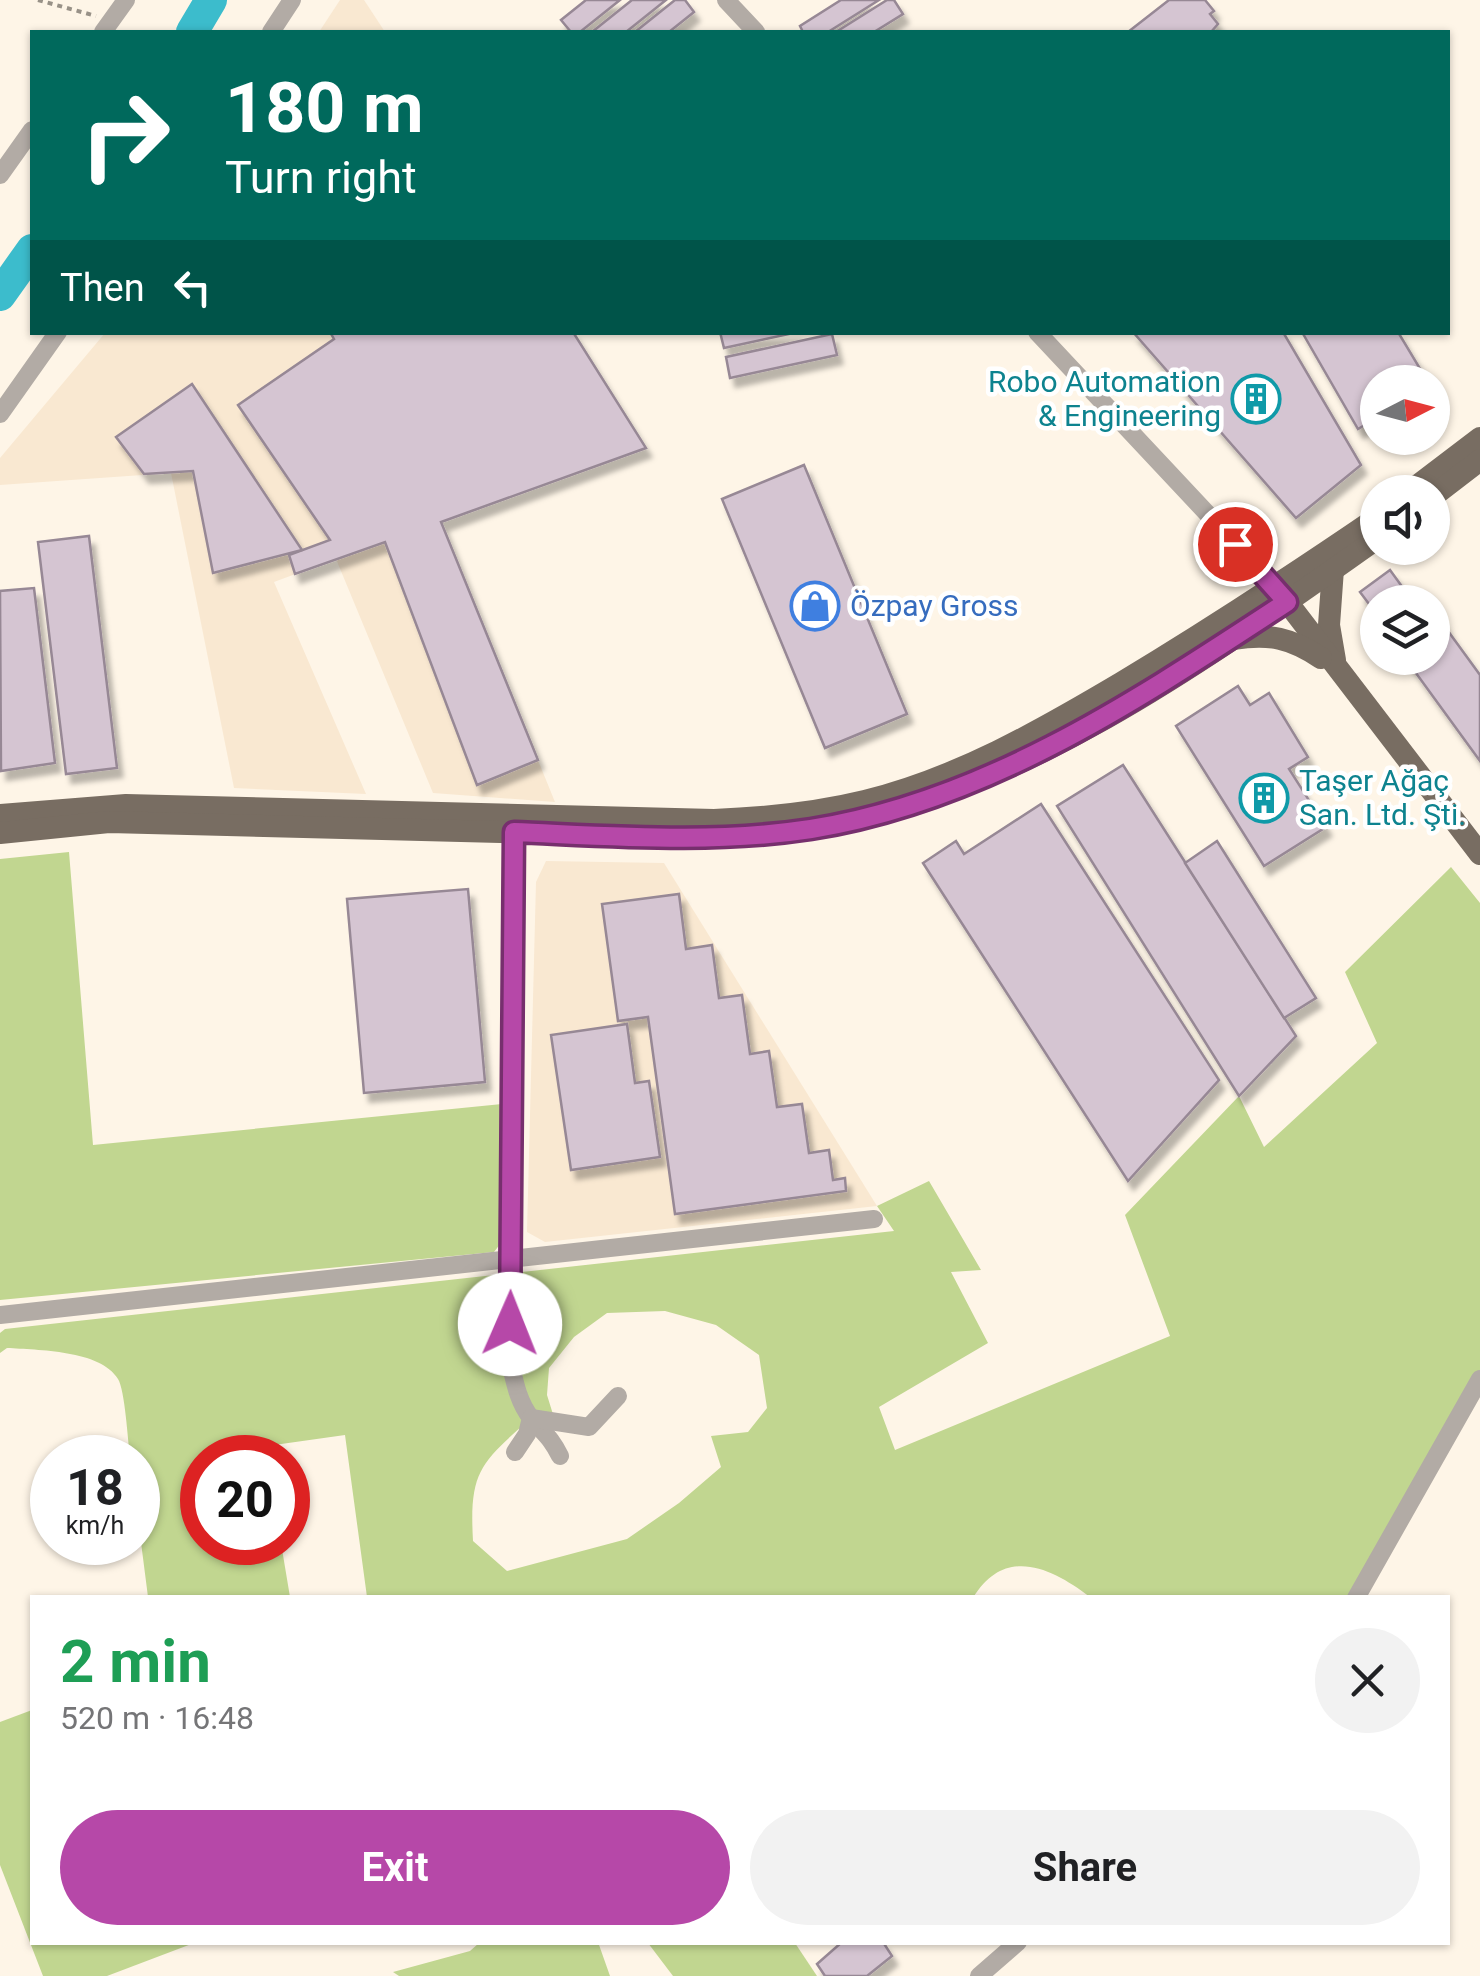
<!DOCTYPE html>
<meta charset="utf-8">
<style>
:root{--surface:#fff;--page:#f2f2f2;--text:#202124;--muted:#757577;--accent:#b648a8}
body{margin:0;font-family:Roboto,sans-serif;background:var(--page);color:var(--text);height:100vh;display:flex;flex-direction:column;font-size:38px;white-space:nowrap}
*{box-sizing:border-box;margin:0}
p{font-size:32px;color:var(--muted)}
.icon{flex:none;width:55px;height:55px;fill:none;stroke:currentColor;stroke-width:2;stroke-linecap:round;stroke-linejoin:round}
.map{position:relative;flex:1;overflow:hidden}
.sheet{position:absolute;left:30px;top:1595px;width:1420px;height:350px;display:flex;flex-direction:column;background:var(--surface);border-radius:0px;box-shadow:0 2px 8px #0004}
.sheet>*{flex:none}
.banner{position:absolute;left:30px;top:30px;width:1420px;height:305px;border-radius:0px;box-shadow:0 2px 8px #0004;background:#00695c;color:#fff;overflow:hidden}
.needle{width:65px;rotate:84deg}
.tools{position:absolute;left:1360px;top:365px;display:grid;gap:20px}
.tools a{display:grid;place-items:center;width:90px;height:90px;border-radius:50%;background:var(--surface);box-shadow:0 2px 8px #0004;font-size:50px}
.speed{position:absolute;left:30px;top:1435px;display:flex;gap:20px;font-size:50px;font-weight:700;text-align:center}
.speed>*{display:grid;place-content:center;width:130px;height:130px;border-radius:50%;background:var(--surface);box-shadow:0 2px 8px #0004;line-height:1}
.speed small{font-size:25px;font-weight:400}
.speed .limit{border:15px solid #d22;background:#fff;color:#111}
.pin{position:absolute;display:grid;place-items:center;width:85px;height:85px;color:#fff;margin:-42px;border:5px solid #fff;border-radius:50%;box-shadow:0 2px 10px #0007}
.me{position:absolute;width:110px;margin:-55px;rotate:1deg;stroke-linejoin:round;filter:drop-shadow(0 0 8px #0008)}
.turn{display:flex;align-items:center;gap:35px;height:210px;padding:0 30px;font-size:45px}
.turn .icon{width:130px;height:130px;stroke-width:2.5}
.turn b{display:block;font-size:70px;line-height:85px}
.then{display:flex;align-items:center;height:95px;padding:0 30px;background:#0003;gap:20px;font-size:38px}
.round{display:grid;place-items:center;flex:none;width:105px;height:105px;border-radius:52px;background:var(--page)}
.summary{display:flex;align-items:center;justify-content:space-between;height:170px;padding:0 30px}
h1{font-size:60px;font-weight:700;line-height:75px;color:#1e9e55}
.action{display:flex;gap:20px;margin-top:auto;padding:20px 30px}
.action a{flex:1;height:115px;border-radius:60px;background:var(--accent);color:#fff;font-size:40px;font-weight:700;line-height:115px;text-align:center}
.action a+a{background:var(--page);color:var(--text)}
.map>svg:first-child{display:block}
.built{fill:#f9e8d1}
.green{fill:#c1d690;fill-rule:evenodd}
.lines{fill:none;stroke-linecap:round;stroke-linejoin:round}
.river{stroke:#3cbccc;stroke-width:32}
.building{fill:#d5c5d2;stroke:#978895;stroke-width:2.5;filter:url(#shadow)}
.path{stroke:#989187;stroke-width:4;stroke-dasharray:5 5;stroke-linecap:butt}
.minor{stroke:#b2aba5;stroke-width:18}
.major{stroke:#786d62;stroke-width:22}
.route-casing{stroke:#762f6d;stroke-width:25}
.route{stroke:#b648a8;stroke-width:18}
.labels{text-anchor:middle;stroke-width:9;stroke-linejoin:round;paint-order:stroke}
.culture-label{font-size:30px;fill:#0d838f;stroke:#fff;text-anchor:end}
.shop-label{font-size:30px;fill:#366cbe;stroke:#fff;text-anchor:start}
</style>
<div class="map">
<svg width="1480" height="1976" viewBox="0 0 1480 1976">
<defs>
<filter id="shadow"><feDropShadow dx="5.5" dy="9" stdDeviation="2.5" flood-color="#0004"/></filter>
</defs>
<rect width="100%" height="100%" fill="#fef5e7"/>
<g class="built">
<path d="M340,0h24l21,32h-66z"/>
<path d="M105,333h468l73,115 -205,74 114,280 -122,-9 -97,-234 -62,23 92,212 -132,-6 -63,-315 -171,12v-27z"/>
<path d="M546,861l118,2 213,343 -332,36 -18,-10 9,-350z"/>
</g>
<g class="green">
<path d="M69,852l24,293 409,-41 2,135 -10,13 -494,48v-441z"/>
<path d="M1451,867l29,36v476l-124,218h-266c-38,-29 -85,-52 -117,1l-606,-1 -22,-162 -78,11 1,11 -66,1v84l79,1 9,54h-142l-10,-78v-61l-8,-1c-2,-15 -5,-67 -12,-78 -17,-29 -81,-29 -111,-31l-7,5v-20l5,-4 889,-98 -17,-25 52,-25 52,89 -30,2 37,71 -109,64 16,43 275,-114 -45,-121 114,-119 25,51 113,-104 -32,-71zM665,1311l51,14 43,30 8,53 -19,24 -37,4 10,31 -42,36 -52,36 -120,32 -34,-30c-4,-71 8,-78 58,-123l25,6 -9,-29 2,-27 25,-31 33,-24z"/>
<path d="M32,1710v232l162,1 -87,33h-64l-43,-111v-143z"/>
<path d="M598,1942l12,34h-211l-6,-4 77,-21 9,-8z"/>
<path d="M648,1943h147l22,33h-144z"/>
</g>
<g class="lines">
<g class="river">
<path d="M192,32l19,-32"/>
<path d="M0,295l32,-45"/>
</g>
</g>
<g class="building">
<path d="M586,0h34l-40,32h-9l-10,-12z"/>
<path d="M632,0h34l-40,32h-34z"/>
<path d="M675,0h10l9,12 -25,20h-34z"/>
<path d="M841,0h38l-51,32h-25l-3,-6z"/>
<path d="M887,0h7l9,14 -29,18h-38z"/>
<path d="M1169,0h36l9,11 -4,3 8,10 -7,8h-83z"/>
<path d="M330,332h243l73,116 -205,74 97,238 -61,25 -92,-243 -90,32 -6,-19 41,-15 -92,-135 96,-66z"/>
<path d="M720,332h78l-74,16z"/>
<path d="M1133,332h150l78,133 -65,53z"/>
<path d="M1302,332h96l30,50h-50v35l-20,12z"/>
<path d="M832,334l5,21 -107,23 -4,-21z"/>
<path d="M192,384l110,166 -89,23 -20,-102 -49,3 -28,-37z"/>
<path d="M804,465l103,249 -82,34 -103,-249z"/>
<path d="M89,536l28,232 -51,6 -28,-232z"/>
<path d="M1390,570l21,29 -5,3h-28v14l-18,-24z"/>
<path d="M34,588l21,175 -54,8 -1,-180z"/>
<path d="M1432,609l48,66v86l-75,-103h27z"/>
<path d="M1238,686l12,19 19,-12 39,64 -19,12 37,58 -62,39 -88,-140z"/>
<path d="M1123,765l173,271 -57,60 -182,-290z"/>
<path d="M1041,804l178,276 -91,101 -205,-318 33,-22 8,13z"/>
<path d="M1217,841l99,157 -32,20 -99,-155z"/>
<path d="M468,889l17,193 -121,11 -17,-194z"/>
<path d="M679,894l7,55 26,-4 7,53 23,-3 8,59 19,-3 8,56 25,-3 7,49 20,-3 4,30 12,-2 1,13 -171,23 -27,-197 -30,4 -16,-117z"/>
<path d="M627,1024l8,59 14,-2 11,76 -89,13 -20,-135z"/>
<path d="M842,1942h41l9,14 -25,20h-42l-8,-12z"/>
</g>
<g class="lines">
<path class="path" d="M38,0l58,16"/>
<g class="minor">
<path d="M726,0l30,32"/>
<path d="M103,32l23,-32"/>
<path d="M271,32l21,-32"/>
<path d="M0,175l32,-45"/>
<path d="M1037,332l239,255"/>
<path d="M0,414l58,-82"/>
<path d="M514,821l-3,545c4,18 8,37 20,52 13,16 19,18 29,38"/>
<path d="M0,1315l874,-96"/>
<path d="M515,1452l12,-18 4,-16 58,9 29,-31"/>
<path d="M1356,1598l124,-219"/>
<path d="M979,1976l39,-34"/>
</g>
<g class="major">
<path d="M1409,492l71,-54"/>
<path d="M1432,497l48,-37"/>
<path d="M1333,569l-4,56 6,35"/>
<path d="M1278,590l202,264"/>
<path d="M1234,639c35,-6 57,-1 87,19"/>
<path d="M0,815l126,-10 588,15c50,-2 102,-7 151,-19 93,-23 175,-70 256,-118 88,-53 172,-108 257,-166"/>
<path d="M0,833l109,-11 586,15c48,-2 96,-4 143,-13 201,-41 375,-170 540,-286"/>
</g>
</g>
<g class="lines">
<g class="route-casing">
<path id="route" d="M510,1324l4,-492c98,4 199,12 297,-3 177,-28 329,-131 476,-227l-52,-58"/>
</g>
<use href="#route" class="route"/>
</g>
<defs>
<g id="building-ring" transform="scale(2.5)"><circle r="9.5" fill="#fff" stroke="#0f9aa8" stroke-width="1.5"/><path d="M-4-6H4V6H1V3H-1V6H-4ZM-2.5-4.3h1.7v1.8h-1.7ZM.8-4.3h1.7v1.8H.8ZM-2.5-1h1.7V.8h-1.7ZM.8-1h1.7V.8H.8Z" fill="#0f9aa8"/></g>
<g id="shop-ring" transform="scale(2.5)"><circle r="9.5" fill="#fff" stroke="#3f7fe0" stroke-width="1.5"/><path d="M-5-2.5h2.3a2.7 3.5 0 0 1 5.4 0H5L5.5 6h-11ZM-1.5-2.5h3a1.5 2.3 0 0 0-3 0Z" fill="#3f7fe0"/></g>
</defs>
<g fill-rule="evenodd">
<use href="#building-ring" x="1256" y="399"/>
<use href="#shop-ring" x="815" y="606"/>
<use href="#building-ring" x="1264" y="798"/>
</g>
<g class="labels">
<g class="culture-label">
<text x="1221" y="392">Robo Automation<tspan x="1221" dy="34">&amp; Engineering</tspan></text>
<text x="1299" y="791" text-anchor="start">Taşer Ağaç<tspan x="1299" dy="34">San. Ltd. Şti.</tspan></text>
</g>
<g class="shop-label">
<text x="850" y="616">Özpay Gross</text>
</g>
</g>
</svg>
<div class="tools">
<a><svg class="needle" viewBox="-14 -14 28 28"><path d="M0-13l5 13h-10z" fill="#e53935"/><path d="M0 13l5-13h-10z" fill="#757577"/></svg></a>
<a><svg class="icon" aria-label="sound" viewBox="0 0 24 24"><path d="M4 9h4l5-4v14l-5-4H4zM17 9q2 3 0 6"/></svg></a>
<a><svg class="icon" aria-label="layers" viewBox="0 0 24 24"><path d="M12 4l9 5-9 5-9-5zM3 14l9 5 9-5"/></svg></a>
</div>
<div class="speed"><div>18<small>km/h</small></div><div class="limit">20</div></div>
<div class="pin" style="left:1235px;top:544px;background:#d93025"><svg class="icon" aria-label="arrive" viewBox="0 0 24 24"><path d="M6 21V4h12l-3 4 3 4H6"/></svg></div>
<svg class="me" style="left:510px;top:1324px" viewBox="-20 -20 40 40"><circle r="19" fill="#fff"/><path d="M0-13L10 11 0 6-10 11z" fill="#b648a8"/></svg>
<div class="banner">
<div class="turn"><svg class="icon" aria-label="right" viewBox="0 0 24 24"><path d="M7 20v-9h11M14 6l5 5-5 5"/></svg><div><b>180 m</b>Turn right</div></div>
<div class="then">Then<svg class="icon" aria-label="left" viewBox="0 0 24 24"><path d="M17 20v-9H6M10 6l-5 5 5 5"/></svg></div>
</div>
<section class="sheet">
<div class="summary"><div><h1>2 min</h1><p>520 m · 16:48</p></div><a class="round"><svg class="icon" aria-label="close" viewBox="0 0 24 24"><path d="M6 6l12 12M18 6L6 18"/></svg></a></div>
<div class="action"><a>Exit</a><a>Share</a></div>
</section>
</div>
